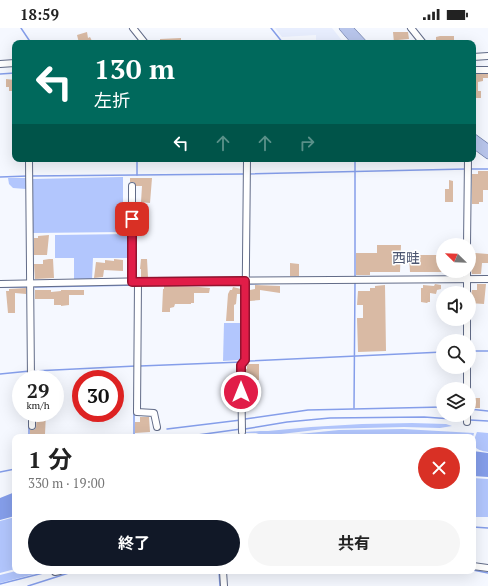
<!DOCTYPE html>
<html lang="ja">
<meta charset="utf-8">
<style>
:root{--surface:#fff;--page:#f6f6f6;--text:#222;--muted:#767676;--accent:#111827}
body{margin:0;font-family:"PT Serif","Noto Sans JP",serif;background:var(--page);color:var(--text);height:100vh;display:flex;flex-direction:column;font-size:15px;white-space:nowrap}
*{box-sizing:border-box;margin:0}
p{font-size:13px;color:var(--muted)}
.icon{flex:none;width:22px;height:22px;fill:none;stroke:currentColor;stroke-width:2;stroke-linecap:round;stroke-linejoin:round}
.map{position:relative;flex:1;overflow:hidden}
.panel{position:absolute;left:12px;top:406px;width:464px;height:140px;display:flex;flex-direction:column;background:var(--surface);border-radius:8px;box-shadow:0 4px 16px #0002}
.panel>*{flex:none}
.hud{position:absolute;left:12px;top:12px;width:464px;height:122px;border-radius:8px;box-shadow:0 4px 16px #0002;background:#00695c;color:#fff;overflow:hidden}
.needle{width:26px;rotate:293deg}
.fabs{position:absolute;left:436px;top:210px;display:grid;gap:8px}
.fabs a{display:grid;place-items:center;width:40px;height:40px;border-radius:50%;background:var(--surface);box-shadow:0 4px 16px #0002;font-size:20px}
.speed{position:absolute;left:12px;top:342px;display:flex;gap:8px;font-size:20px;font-weight:700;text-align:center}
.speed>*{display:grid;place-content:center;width:52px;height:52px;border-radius:50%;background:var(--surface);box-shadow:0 4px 16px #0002;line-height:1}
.speed small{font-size:10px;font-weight:400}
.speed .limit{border:6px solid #d22;background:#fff;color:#111}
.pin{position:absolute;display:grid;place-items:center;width:34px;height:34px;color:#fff;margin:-17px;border-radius:8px;box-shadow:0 2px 6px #0006}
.me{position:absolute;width:44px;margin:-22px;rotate:0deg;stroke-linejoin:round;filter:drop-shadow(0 0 3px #0008)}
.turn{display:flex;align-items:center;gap:14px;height:84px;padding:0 16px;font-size:18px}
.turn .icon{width:52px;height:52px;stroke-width:2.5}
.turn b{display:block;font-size:28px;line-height:34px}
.lanes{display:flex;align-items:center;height:38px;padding:0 16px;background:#0003;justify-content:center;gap:20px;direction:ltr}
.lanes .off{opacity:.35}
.round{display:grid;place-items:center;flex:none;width:42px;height:42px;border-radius:21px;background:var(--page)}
.head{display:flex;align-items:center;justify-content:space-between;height:68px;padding:0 16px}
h1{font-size:24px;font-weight:700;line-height:30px}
.cta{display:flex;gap:8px;margin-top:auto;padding:8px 16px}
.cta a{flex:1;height:46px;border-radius:24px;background:var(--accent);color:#fff;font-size:16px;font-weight:700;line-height:46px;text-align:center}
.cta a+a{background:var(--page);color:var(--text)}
.status{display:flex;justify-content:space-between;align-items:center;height:28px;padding:0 20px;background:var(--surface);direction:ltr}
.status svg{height:11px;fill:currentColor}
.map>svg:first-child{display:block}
.built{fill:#e8eefe}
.green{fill:#b2c6fd}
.water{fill:#859eea}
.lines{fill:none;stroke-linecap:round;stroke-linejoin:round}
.stream{stroke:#859eea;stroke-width:1.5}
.building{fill:#d9baa4}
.minor-casing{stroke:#626c88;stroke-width:8}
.major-casing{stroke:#63739f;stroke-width:8}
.minor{stroke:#fff;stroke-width:6}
.major{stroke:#b8c5eb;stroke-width:7}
.route-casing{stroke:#92132f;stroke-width:10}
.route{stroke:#e11d48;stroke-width:7}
.labels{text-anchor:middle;stroke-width:3;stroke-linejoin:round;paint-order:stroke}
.quarter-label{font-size:14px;fill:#4b5570;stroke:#fff}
</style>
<div class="status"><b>18:59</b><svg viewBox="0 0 49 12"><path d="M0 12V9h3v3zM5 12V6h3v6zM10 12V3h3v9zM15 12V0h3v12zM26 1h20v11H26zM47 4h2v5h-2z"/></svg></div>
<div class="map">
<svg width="488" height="558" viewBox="0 0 488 558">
<rect width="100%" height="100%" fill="#f5f8ff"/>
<path class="built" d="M275,0h57l12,15h-28v-8l-34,2z"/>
<g class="green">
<path d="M123,149v55l-90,1 -1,-54z"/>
<path d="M8,150h18v11l-13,-1 -4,-4z"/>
<path d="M129,206v24h-36l-1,22 -18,1v-23h-19v-23z"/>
<path d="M224,295h17v37l-18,1z"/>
<path d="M412,395l34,1 6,2 -12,2 -36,-1 -80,2 -60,7 -8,-3h-12l1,-1 15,-1h8l43,-4 51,-3z"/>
<path d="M403,401l71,4 -1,4h-204l70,-7z"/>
<path d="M477,404l11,1v19c-14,-2 -17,-6 -11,-20z"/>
<path d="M473,450l15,1v38h-15z"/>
<path d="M15,489v52l-15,4v-52z"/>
<path d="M16,543h30l-46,12v-8z"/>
</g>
<g class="water">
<path d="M473,423l15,2v24l-15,-1z"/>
<path d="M15,464v24l-15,4v-22z"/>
</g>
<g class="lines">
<g class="stream">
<path d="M21,0l10,15"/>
<path d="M271,0l12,15"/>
<path d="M475,39h13"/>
<path d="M0,46l15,-1"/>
<path d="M470,141h18"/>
<path d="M248,146l218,-5"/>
<path d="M137,147v-16"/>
<path d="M30,148l214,-2"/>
<path d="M0,149l28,-1"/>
<path d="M135,179v-24"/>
<path d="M355,249v-118"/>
<path d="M248,256l17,-1"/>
<path d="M140,257l105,-1"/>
<path d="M0,259h28"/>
<path d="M35,259l102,-2"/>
<path d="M469,323h19"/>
<path d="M248,333l195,-9"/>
<path d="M140,338l102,-4"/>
<path d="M34,343l102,-5"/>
<path d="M0,346l30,-3"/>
<path d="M354,380l1,-126"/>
<path d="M469,381l19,2"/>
<path d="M245,391l63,-9 135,-3"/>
<path d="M470,392l18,1"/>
<path d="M29,397v12"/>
<path d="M167,401l74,-9"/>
<path d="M245,401l42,-7 43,-4 94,-1 42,3"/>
<path d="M127,409l7,-1v-26"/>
<path d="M183,409l58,-8"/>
<path d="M0,444l15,-3"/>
<path d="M473,499l15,1"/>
<path d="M473,542l15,3"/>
<path d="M219,543l1,15"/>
<path d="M0,556l51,-13"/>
<path d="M28,558l47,-15"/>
</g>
</g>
<g class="building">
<path d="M87,4l1,6 2,-1 3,6h-14l-2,-8z"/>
<path d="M393,4h15l1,7 -11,1v3h-4z"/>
<path d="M440,8h14v7h-18v-6z"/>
<path d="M181,10v5h-21v-4z"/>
<path d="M473,46h15v4h-5v3l-5,1v9h3v7h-8z"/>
<path d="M6,51l9,1v11h-6v-4h-3z"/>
<path d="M478,143h10v19h-5v12h-4v2h-7v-30h6z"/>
<path d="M130,150h22l-2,25 -9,-1 1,-16h-6l-2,-4h-4z"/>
<path d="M449,152l4,1v21h-8v-13h4z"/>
<path d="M49,207l-2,20h-13v-17h4v-2z"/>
<path d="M377,217h24l-1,27h-30v3h-14v-22h21z"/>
<path d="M475,225l13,1v9h-6l-1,11h-9l-1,-5 -2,-2v-13h6z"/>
<path d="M409,227h34v17h-33z"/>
<path d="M49,231h4l1,19 -19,1 -1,-15h9v-4z"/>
<path d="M114,231l9,1v11l-19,-1 -1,7 -9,1 2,-16 9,1v-3l9,1z"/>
<path d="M141,231h6l1,18h-7v-8h-1z"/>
<path d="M290,235l9,1v12h-9z"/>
<path d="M435,256l6,1v4l-4,1 -1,4 -6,-1v9h-2l-1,1 -6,-1v-14h2v-3l11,1z"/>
<path d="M477,256h9l-2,20 -15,-1v-6l2,-2 1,-5h5z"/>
<path d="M255,257l25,1v7l-20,-3v10l-10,1v-11l5,-1z"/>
<path d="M385,257l1,66 -28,1 -1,-34h6v-13h-6l1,-14h12v-3h5v-2z"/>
<path d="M164,258l35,1 11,1 -1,5h-15v10h-3v1h-16l-1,3 -4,1v4h-8l1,-23h1z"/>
<path d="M233,259l8,2v5h-4l-1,10 -2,1v16h-8l2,-27 2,-4h2z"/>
<path d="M26,260v6l-11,-1v20h-7l-2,-22h3v-2z"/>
<path d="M35,262h16v2l10,-1v-1h23v5h-15v10l-8,1v-1h-7v-6h-19z"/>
<path d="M248,336h11v16h-9v12l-4,-1v-22h1v-3z"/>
<rect x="469" y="370" width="11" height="10"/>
<path d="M37,385h9l-1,21 -1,3h-14v-7h4l2,-2z"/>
<path d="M140,389h9l1,15 -15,1v-11h5z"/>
</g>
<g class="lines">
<g class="minor-casing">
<g id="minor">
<path d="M133,0l12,15"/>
<path d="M411,0l12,15"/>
<path d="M473,29l15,-1"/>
<path d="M0,36l15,-1"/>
<path d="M473,42h15"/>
<path d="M29,131l2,220"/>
<path d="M132,158v96"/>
<path d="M467,217l1,-86"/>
<path d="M138,254l-1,130 17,1 3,14"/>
<path d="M0,256l153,-3 335,-2"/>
<path d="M467,265v-22"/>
<path d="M467,291v22"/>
<path d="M467,339v22"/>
<path d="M32,385v13"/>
<path d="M467,387v7"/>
<path d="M242,404l-1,-67 4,-4 2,-202"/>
<path d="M473,538l15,2"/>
<path d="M223,543l1,15"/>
<path d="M55,544l5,-1"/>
</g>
</g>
<g class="major-casing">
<g id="major">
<path d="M343,0l13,15"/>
<path d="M349,0l14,15"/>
<path d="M473,109l15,11"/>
<path d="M473,116l15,11"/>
</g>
</g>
<use href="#minor" class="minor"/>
<use href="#major" class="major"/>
</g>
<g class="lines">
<g class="route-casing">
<path id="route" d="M132,191v63l113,-1v79l-4,5v27"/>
</g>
<use href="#route" class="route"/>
</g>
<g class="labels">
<g class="quarter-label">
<text x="406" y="235">西畦</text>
</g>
</g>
</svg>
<div class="fabs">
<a><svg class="needle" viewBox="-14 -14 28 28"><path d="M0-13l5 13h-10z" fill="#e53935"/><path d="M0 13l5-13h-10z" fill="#767676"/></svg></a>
<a><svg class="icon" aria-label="sound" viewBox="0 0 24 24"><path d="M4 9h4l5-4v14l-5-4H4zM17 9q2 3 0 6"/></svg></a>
<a><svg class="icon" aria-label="search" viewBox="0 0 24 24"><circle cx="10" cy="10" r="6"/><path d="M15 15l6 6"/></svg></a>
<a><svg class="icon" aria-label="layers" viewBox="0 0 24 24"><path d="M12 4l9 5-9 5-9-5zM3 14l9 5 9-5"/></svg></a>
</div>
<div class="speed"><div>29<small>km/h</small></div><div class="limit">30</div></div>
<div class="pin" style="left:132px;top:191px;background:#d93025"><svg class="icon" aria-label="arrive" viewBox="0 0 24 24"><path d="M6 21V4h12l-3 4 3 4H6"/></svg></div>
<svg class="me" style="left:241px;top:364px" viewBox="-20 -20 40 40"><circle r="17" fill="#e11d48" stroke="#fff" stroke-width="3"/><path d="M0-11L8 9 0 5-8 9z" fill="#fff"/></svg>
<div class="hud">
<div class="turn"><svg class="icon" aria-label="left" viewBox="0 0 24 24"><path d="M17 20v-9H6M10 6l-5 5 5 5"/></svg><div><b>130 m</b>左折</div></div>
<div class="lanes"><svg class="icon" aria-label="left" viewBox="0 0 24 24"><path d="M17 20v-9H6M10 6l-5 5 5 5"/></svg><svg class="icon off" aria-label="ahead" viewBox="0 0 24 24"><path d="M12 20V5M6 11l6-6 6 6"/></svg><svg class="icon off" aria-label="ahead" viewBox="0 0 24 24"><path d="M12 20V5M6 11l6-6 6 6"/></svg><svg class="icon off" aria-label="right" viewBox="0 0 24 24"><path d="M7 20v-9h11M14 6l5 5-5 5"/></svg></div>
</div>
<section class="panel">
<div class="head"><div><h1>1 分</h1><p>330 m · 19:00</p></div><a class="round" style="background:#d93025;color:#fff"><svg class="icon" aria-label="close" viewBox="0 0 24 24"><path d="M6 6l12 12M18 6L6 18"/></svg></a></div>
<div class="cta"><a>終了</a><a>共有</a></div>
</section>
</div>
